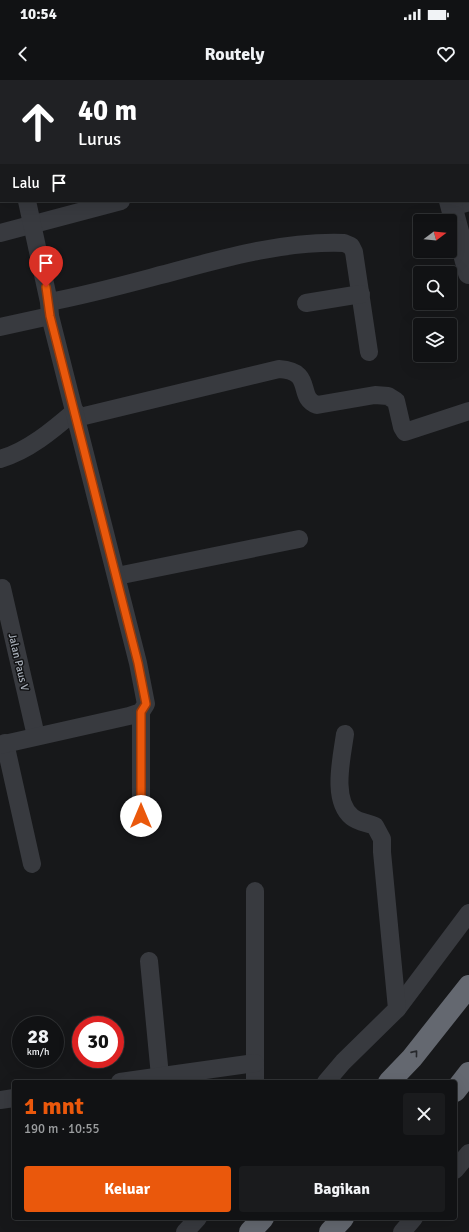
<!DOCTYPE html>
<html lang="id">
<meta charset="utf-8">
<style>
:root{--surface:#111214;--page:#1a1b1d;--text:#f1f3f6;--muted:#9c9ea0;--line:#303234;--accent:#ea580c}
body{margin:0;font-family:Signika,sans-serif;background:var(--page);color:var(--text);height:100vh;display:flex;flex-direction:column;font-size:15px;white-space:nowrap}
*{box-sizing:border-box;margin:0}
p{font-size:13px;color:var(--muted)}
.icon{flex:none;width:22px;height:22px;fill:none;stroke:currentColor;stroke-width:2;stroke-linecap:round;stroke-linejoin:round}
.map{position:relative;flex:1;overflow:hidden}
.details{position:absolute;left:12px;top:1000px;width:445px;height:140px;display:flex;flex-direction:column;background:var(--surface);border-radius:4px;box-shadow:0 4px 16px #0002,0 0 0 1px var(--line)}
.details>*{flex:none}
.banner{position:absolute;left:0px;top:0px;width:469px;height:122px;box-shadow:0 4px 16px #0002,0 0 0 1px var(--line);background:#202124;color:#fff;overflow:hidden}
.needle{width:26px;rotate:74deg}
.tools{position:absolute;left:413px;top:134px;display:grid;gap:8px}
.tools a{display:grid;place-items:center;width:44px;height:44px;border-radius:4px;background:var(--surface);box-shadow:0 4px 16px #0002,0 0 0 1px var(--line);font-size:20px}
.speed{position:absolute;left:12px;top:936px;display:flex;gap:8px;font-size:20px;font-weight:700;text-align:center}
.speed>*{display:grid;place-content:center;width:52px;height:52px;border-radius:50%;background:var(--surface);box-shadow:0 4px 16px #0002,0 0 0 1px var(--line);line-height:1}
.speed small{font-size:10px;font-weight:400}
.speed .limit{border:6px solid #d22;background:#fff;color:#111}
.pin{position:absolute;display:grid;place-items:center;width:34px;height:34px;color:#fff;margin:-41px -17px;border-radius:50% 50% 50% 0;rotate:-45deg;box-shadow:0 0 4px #0007}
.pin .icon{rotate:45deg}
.me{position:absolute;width:44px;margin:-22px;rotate:0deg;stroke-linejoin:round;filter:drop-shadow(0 0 3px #0008)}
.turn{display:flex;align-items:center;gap:14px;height:84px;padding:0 12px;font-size:18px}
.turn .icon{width:52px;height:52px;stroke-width:2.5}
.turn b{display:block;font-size:28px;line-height:34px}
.then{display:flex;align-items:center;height:38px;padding:0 12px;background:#0003;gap:8px;font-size:15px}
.round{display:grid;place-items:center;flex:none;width:42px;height:42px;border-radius:4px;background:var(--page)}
.summary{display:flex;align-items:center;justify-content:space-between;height:68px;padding:0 12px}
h1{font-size:24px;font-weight:800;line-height:30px;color:var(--accent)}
.button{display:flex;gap:8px;margin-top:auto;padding:8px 12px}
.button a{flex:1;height:46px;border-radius:4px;background:var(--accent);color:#fff;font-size:16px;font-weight:800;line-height:46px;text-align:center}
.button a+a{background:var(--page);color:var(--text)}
.status{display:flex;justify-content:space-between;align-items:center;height:28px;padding:0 20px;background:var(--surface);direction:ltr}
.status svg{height:11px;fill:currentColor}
header{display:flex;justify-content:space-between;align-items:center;height:52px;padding:0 12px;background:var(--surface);font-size:18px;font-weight:800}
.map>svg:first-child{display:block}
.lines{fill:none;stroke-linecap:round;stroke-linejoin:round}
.minor{stroke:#383a3f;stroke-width:18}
.tertiary{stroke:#383a3f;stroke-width:22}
.motorway{stroke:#646870;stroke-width:22}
.oneway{stroke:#26282c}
.route-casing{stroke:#983908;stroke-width:10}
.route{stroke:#ea580c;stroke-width:7}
.labels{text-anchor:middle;stroke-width:3;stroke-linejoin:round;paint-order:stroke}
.street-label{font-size:11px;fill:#a9b0ba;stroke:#121315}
</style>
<div class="status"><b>10:54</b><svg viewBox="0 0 49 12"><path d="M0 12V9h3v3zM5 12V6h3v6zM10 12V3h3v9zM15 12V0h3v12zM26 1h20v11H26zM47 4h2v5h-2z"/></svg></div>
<header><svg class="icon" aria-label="back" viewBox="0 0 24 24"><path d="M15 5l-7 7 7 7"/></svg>Routely<svg class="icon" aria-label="heart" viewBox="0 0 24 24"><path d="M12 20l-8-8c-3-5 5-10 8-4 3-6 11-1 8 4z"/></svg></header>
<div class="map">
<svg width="469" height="1152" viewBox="0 0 469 1152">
<rect width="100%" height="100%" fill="#17181a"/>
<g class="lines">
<g class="minor">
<path d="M416,0l1,1"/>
<path d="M452,127l17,-5"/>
<path d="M0,153l121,-32"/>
<path d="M49,222c43,-8 85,-20 127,-31 55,-15 111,-30 168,-28l7,3 3,6 15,100"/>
<path d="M306,223l55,-9"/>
<path d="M0,247l50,-11"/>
<path d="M76,338l203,-49c36,2 17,29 38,36l58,-10 13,1 8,5 6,26 3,5 64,-21"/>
<path d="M0,379c28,-8 53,-29 75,-48"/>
<path d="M117,496l182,-37"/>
<path d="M2,508l34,148"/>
<path d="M5,663l27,121"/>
<path d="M0,665l129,-29 12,-4 5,-8 -8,-41 -88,-347 -1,-14 -22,-101"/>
<path d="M141,736v-104"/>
<path d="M255,811v191"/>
<path d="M149,881l11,115"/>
<path d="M397,929l72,-96"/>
<path d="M120,1002l135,-19"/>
<path d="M326,1002l17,-20 54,-53 -15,-157v-13l-7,-13c-7,-3 -17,-4 -23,-9 -21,-17 -10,-60 -7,-83"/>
<path d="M0,1020l14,-2"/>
<path d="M455,1090l14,-17"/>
<path d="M185,1152l13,-14"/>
<path d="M402,1152l12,-14"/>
</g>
<g class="tertiary">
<path d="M240,0l1,1"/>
<path d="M25,1l4,-1"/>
<path d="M0,3l1,5"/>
<path d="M450,121l19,72"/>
</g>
<g class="motorway">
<path d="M389,1002l23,-24 57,-72"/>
<path d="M455,1011l14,-18"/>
<path d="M250,1152l13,-14"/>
<path d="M330,1152l13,-14"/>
</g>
</g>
<defs><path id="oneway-chevron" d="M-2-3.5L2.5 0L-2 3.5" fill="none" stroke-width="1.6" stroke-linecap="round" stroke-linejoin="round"/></defs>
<use class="oneway" href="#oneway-chevron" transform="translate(415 973) rotate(-51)"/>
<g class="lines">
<g class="route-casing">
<path id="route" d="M46,207l4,29 88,347 8,41 -5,8v104"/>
</g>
<use href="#route" class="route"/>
</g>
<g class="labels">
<g class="street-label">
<text transform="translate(19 582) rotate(77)" y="4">Jalan Paus V</text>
</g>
</g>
</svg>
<div class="tools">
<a><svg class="needle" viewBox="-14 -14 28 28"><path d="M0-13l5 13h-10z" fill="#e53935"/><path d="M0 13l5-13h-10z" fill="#9c9ea0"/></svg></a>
<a><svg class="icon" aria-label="search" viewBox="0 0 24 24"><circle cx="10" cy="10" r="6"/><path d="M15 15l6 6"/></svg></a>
<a><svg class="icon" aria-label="layers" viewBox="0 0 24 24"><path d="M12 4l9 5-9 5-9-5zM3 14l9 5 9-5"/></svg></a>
</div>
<div class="speed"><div>28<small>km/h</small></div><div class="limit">30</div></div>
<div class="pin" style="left:46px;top:207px;background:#d93025"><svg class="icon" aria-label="arrive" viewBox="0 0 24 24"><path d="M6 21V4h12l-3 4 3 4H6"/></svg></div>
<svg class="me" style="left:141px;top:736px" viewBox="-20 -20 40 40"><circle r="19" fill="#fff"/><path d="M0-13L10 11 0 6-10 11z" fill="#ea580c"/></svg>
<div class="banner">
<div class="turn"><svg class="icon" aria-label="ahead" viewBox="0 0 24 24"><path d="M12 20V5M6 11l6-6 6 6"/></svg><div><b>40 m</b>Lurus</div></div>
<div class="then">Lalu<svg class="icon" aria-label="arrive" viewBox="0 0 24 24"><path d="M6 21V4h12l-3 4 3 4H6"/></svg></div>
</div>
<section class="details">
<div class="summary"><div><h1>1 mnt</h1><p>190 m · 10:55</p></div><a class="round"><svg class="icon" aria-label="close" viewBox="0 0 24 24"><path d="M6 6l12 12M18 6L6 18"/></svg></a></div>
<div class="button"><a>Keluar</a><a>Bagikan</a></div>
</section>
</div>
